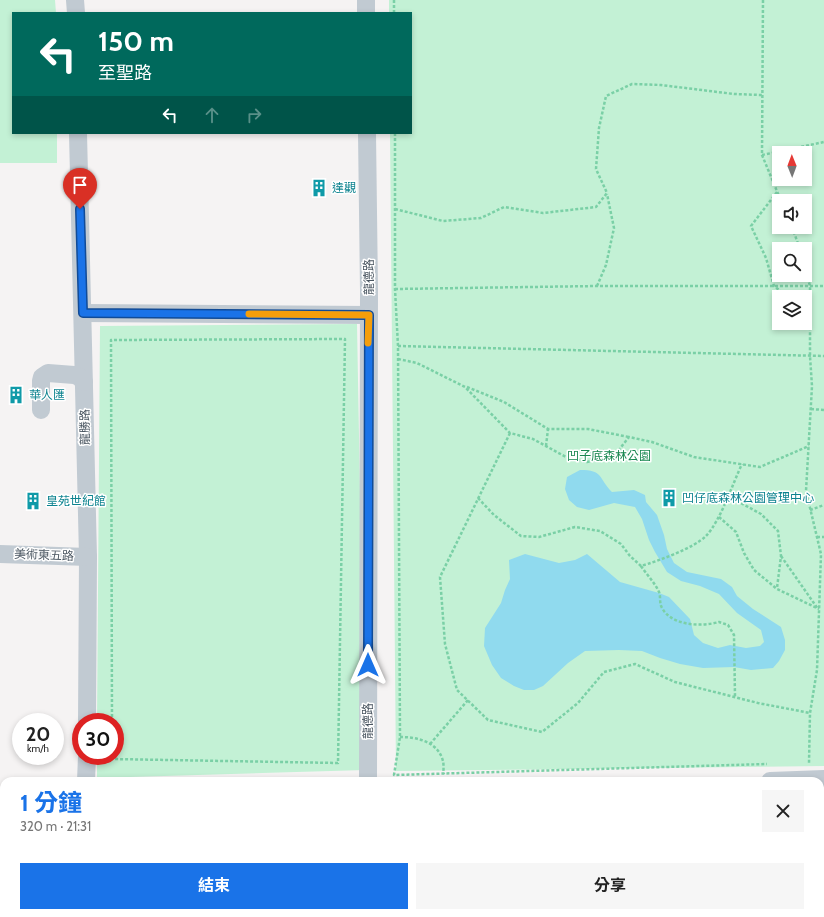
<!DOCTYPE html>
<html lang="zh-TW">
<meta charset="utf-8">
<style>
:root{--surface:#fff;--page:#f6f6f6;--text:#222;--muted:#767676;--accent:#1a73e8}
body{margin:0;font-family:Cabin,"Noto Sans TC",sans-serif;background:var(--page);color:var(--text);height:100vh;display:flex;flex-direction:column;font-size:15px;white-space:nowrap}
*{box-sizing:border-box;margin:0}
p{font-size:13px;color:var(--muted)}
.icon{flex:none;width:22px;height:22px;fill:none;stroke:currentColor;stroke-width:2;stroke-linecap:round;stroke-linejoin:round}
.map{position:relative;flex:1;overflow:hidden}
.side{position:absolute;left:0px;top:777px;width:824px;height:140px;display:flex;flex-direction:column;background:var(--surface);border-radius:12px 12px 0 0;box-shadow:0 2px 6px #0003}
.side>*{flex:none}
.banner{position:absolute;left:12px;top:12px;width:400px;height:122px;border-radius:0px;box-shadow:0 2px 6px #0003;background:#00695c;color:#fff;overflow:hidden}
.needle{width:26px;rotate:359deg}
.controls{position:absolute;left:772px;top:146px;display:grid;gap:8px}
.controls a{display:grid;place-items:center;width:40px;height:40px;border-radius:0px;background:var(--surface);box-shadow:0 2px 6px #0003;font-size:20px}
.speed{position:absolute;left:12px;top:713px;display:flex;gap:8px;font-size:20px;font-weight:700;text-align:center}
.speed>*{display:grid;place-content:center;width:52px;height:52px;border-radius:50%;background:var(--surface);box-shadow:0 2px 6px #0003;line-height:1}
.speed small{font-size:10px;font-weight:400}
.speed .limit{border:6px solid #d22;background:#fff;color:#111}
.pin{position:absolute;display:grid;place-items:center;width:34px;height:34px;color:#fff;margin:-41px -17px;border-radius:50% 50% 50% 0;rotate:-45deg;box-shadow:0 0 4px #0007}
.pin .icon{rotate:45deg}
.me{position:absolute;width:44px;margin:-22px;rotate:0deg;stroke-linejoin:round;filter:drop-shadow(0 0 3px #0008)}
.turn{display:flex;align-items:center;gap:14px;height:84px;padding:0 20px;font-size:18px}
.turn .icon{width:52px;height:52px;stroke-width:2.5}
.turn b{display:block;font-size:28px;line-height:34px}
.lanes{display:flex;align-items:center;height:38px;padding:0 20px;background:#0003;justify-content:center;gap:20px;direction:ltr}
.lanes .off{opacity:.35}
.round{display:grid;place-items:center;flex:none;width:42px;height:42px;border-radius:0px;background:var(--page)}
.overview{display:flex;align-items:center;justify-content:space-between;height:68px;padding:0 20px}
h1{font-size:24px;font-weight:700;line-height:30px;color:var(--accent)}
.cta{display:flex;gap:8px;margin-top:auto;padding:8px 20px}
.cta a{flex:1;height:46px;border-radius:0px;background:var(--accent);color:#fff;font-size:16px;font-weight:700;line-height:46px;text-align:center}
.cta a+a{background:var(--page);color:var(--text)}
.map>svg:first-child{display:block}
.green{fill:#c3f1d5;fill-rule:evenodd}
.water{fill:#90daee}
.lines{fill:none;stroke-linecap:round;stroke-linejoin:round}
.path{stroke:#7ad0a6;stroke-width:2.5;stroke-dasharray:3 2;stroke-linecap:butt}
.minor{stroke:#c1cad2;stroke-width:18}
.route-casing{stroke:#114b97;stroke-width:10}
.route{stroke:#1a73e8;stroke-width:7}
.slow{stroke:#f59e0b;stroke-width:7}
.labels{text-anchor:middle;stroke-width:3;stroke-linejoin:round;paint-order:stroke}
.culture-label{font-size:12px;fill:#0d838f;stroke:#fff;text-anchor:start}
.street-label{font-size:12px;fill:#4a5661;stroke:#fff}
.park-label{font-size:12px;fill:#17864f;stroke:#fff}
</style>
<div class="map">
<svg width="824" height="917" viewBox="0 0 824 917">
<rect width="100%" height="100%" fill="#f5f3f3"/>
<g class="green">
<path d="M0,0h55l1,13h-43v120h44v30h-57z"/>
<path d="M389,0h435v766l-428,5 -6,-638h21v-120h-22zM779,153h26v26h-26zM779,201h26v26h-26zM779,249h26v26h-26zM779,297h26v26h-26z"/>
<path d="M357,324l8,446 -268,8v-22h18v-34h-18l3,-396z"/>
<path d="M820,818l2,99h-60v-4h58z"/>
</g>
<path class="water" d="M580,470c24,0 18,8 32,22l22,-2 11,5 1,7 11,13 7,20 3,14 7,14 13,9 34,7 11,8 5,9 16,13 28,18 4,13v10l-6,11 -6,7 -22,2 -17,-3 -31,1 -23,-4 -20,-6 -18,-7 -23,-1 -34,1 -17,12 -25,23 -9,4h-10l-10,-4 -13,-8 -9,-13 -8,-19 1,-18 16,-25 4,-13 5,-11 -1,-19 16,-6 34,9 16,-3 12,-6 33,28 39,11 10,4 21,22 4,16 9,8 15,5 12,-3 16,3 14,-2 4,-4 -3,-12 -24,-17 -18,-19 -19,-8 -19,-5 -14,-9 -12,-20 -6,-12 -7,-21 -7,-12 -21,-4 -25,7 -12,-3 -8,-7 -4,-11 2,-12z"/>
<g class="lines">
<g class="path">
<path d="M394,0v13"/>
<path d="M763,0l-1,155 19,46"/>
<path d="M395,133v156l3,57 2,391 -6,38 373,-11"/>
<path d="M762,155l62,-13"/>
<path d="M777,192l-26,34 15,32 8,28 14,11"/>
<path d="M395,209l48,12 38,-3 23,-11 39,6 53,-6 11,-14 -11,-24 3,-41 7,-32 26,-12 29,1 73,9 28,1"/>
<path d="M792,227l8,22"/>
<path d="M805,268l5,18v70l2,30 -6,105 15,63 -4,116 -7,43 -1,50"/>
<path d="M597,286l9,-21 8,-37 -7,-34"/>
<path d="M395,289l202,-3h227"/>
<path d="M805,310l6,4"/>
<path d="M398,346l426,10"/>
<path d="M398,359l19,4 48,24 45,46 23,6 33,18 21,5 27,-6 15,-19 23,5 42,15 66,10 49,-21"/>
<path d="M467,387l37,15 44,27h40l41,8"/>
<path d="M811,409l13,1"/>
<path d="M510,433l-70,144 5,67 12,46 31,30 54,12 36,-29 26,-31 31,-8 40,18 83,21 52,10"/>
<path d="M546,446l2,-17"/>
<path d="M728,496l33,18 17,17 3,25 -4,32"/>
<path d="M478,498l16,17 27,21 18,1 36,-10 25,4 21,13 9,12 11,10c17,-5 53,-18 65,-30 15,-16 26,-51 36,-72"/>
<path d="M810,510l14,-5"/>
<path d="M719,517l17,15 8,21 10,17 23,19 42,20"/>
<path d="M817,537h7"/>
<path d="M781,556l37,53"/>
<path d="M641,566c6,9 14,17 18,26 2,5 0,11 3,16 10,18 39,19 57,14l9,3 6,10 1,62"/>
<path d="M112,722l-1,-382 234,-1 -7,424 -226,-4v-3"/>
<path d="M400,737c18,0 38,5 43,24 1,4 0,9 1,13"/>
<path d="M430,744l38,-44"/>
</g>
<g class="minor">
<path d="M75,0l1,13"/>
<path d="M366,0v13"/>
<path d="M78,133l10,424 -1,165"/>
<path d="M367,133l2,157 -1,491"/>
<path d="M83,313l286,2"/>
<path d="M41,410v-29l1,-4 6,-4 26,2 5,2 5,5"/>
<path d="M0,554l88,3"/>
<path d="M86,781l1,-25"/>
<path d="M770,781l54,-2"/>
<path d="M370,913v4"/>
<path d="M83,917v-4"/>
</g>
</g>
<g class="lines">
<g class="route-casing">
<path id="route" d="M80,209l3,104 286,2 -1,350"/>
</g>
<use href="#route" class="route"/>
<path class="slow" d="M249,314l120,1 -1,28"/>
</g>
<defs>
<g id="building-bare" transform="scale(1.38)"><path d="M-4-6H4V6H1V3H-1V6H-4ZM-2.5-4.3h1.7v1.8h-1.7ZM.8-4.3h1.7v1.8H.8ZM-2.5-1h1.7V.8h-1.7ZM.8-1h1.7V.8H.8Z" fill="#0f9aa8" stroke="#fff" stroke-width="2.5" paint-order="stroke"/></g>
</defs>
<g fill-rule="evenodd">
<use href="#building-bare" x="319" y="188"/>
<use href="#building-bare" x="16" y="395"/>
<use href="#building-bare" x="669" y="498"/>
<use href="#building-bare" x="33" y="501"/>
</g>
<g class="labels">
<g class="culture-label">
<text x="332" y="192">達觀</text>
<text x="29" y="399">華人匯</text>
<text x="682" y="502">凹仔底森林公園管理中心</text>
<text x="46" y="505">皇苑世紀館</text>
</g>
<g class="street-label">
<text transform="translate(369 277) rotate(-90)" y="4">龍德路</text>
<text transform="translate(85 427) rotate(-91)" y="4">龍勝路</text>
<text transform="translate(44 555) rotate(2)" y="4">美術東五路</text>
<text transform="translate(368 721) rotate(-90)" y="4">龍德路</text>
</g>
<g class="park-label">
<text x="609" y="460">凹子底森林公園</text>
</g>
</g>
</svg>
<div class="controls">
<a><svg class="needle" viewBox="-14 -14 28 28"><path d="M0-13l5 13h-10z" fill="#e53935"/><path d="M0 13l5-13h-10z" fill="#767676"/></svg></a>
<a><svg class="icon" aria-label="sound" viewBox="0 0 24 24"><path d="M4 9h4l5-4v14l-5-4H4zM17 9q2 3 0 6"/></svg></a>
<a><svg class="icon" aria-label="search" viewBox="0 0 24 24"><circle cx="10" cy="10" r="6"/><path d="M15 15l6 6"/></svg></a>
<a><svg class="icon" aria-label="layers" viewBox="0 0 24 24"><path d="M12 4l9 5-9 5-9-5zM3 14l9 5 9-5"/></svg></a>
</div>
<div class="speed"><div>20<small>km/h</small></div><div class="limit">30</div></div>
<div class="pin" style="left:80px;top:209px;background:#d93025"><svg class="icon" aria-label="arrive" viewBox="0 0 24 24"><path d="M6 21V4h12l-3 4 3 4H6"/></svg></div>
<svg class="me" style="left:368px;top:665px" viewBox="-20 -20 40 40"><path d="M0-17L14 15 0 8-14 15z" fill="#1a73e8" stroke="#fff" stroke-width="4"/></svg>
<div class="banner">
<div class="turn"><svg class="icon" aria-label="left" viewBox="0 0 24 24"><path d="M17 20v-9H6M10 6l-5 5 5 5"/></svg><div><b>150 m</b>至聖路</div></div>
<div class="lanes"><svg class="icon" aria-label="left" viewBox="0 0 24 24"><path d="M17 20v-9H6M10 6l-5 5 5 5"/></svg><svg class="icon off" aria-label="ahead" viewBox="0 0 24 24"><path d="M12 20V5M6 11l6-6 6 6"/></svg><svg class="icon off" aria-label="right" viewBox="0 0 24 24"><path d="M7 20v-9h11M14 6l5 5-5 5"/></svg></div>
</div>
<section class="side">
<div class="overview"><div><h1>1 分鐘</h1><p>320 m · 21:31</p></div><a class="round"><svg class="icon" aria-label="close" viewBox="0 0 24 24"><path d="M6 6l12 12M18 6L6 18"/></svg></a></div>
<div class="cta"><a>結束</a><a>分享</a></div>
</section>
</div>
